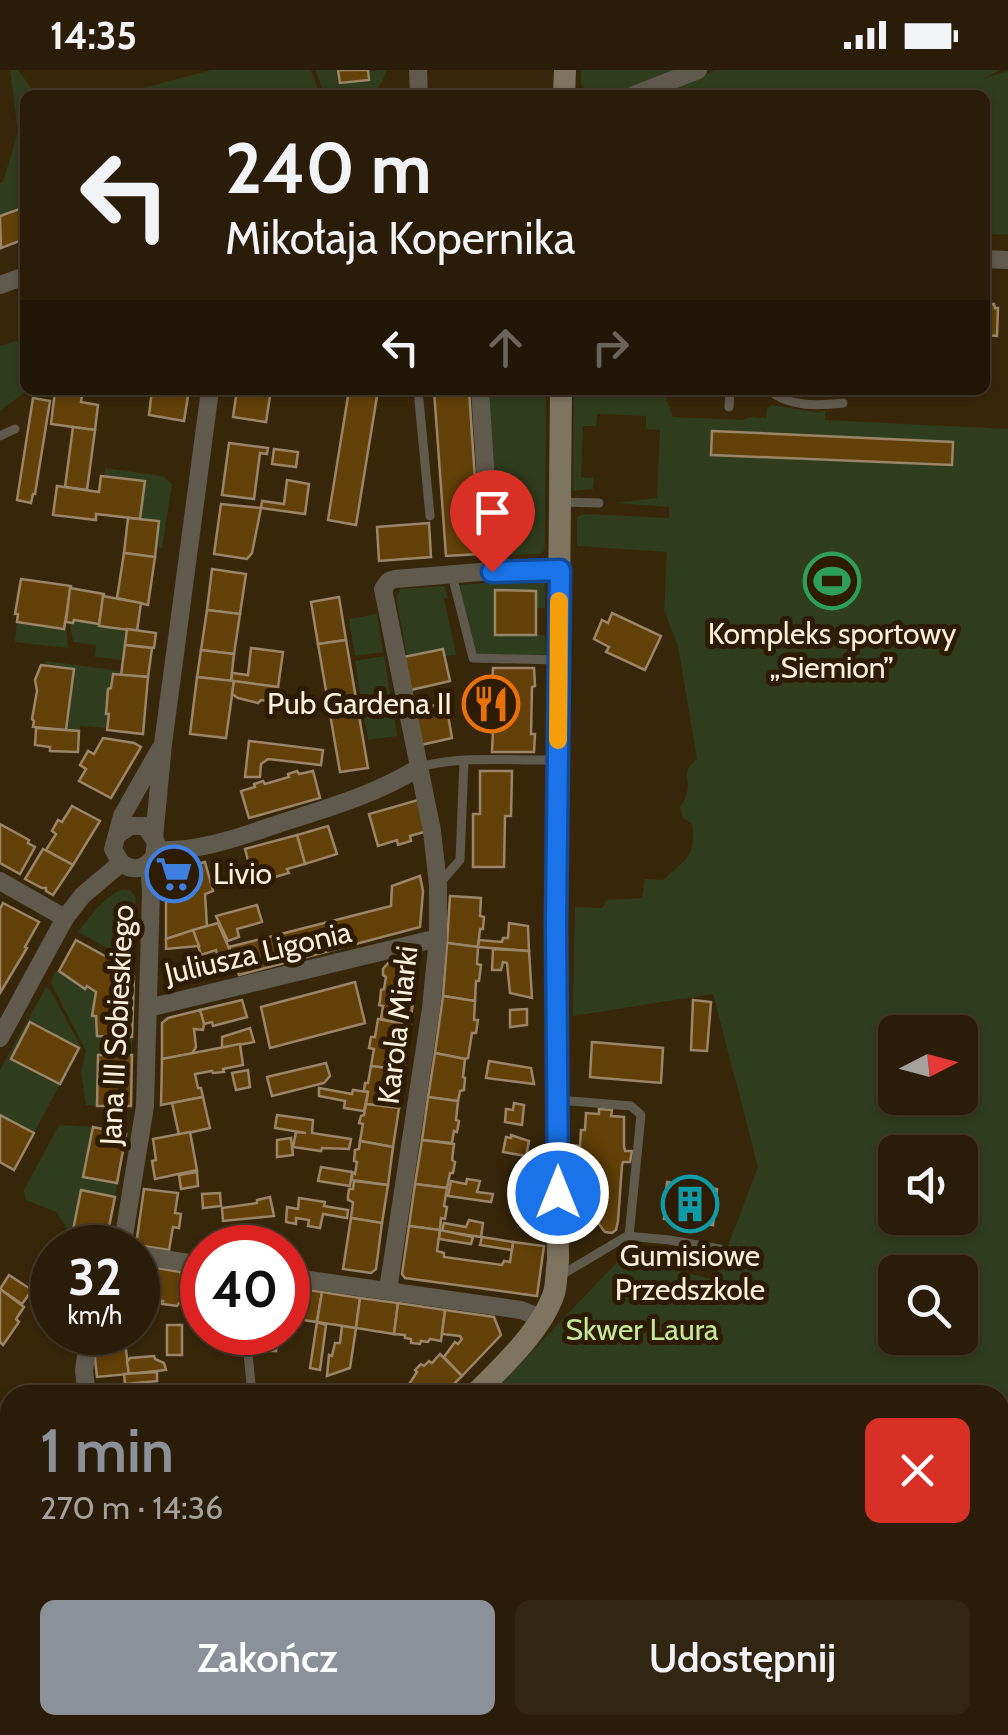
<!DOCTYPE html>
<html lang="pl">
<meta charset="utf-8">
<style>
:root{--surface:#2a1c08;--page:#322512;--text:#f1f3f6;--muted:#a5a19c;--line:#463a29;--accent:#8c9099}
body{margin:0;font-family:Cabin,sans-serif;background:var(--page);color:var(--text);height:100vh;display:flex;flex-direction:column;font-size:38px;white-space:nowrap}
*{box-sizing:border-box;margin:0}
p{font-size:32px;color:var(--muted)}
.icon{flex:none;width:55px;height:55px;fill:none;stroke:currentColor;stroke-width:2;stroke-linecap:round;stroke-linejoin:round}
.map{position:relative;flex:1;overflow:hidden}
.details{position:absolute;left:0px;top:1315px;width:1010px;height:350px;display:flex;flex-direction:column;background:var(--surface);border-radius:30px 30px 0 0;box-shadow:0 2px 8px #0004,0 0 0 2px var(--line)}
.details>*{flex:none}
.guide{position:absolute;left:20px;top:20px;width:970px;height:305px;border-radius:15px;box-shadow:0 2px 8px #0004,0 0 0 2px var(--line);background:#2a1c08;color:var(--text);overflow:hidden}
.needle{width:65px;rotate:84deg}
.tools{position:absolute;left:878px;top:945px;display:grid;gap:20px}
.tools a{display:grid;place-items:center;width:100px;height:100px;border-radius:15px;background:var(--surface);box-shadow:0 2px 8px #0004,0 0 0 2px var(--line);font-size:50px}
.speed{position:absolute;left:30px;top:1155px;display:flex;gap:20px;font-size:50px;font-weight:700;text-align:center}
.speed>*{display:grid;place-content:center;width:130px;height:130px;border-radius:50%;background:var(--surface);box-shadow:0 2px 8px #0004,0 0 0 2px var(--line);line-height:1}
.speed small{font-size:25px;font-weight:400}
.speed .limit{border:15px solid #d22;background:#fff;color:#111}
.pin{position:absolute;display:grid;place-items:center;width:85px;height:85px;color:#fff;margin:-102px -42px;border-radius:50% 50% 50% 0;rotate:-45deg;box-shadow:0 0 10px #0007}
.pin .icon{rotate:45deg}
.me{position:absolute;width:110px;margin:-55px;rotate:0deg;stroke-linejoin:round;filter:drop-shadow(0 0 8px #0008)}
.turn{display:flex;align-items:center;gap:35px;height:210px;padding:0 40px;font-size:45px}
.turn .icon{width:130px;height:130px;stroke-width:2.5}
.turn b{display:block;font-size:70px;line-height:85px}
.lanes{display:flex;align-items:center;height:95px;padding:0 40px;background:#0003;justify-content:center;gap:50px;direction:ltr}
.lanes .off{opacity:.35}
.round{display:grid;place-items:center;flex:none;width:105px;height:105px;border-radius:15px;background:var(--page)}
.overview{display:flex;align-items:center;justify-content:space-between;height:170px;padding:0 40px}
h1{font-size:60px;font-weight:600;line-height:75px;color:var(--accent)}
.primary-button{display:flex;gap:20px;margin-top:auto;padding:20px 40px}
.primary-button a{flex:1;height:115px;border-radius:15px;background:var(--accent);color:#fff;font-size:40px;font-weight:600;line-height:115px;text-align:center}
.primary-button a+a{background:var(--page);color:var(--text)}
.status{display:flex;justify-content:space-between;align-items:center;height:70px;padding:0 50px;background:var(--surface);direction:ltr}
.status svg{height:28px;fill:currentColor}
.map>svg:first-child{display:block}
.green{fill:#2f3c1d;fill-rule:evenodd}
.building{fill:#624007;stroke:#9a8569;stroke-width:2.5}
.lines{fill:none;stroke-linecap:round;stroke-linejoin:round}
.lane{stroke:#605a4d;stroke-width:9}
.street{stroke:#605a4d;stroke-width:18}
.secondary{stroke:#7f7460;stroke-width:22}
.rail{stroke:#c2b4a1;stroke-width:5;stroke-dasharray:12 12;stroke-linecap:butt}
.route-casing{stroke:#114b97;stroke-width:25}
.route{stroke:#1a73e8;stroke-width:18}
.slow{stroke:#f59e0b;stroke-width:18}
.labels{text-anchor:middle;stroke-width:10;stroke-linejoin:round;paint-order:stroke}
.poi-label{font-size:30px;fill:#fbefdf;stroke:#2d1c03}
.street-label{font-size:30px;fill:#fbefdf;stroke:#2d1c03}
.park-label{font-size:30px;fill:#c6e999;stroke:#2d1c03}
</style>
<div class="status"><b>14:35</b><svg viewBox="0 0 49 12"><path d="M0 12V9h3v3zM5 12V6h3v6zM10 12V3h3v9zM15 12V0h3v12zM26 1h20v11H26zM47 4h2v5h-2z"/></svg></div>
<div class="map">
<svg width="1008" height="1665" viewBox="0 0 1008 1665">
<rect width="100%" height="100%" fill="#38260b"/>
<g class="green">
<path d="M10,0h8l18,25h-11v112l-25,9v-33l3,-1 15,-50z"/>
<path d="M211,0h100l9,25h-203z"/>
<path d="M316,0h22l2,13 29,-3 -1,-9 19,-1 -5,12 -9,13h-49z"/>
<path d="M581,0h95l-61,25h-26l-8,-11z"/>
<path d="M717,0h283l-16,8 24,-7v164l-23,-1v-139h-330z"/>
<path d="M25,251v69h3l-28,21v-65l23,-7 -3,-10z"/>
<path d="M487,320h59l-1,160 -5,4 -32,1 -7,-12z"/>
<path d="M574,320h89l10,27 71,3 6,-3 16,1 1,-10 4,-3 44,7 10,-1v9l183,9v1033l-8,10v-77h-510l132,-138 93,23 43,-113 -45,-173 -140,22 2,-109 27,1 5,-8 35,-2 3,-19 18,1c23,-22 33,-22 29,-56l-9,-6 -3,-11c3,-5 6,-9 7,-14 4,-16 -7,-20 10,-34l-19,-113 -14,-36 3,-58 -90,-6v-29l7,-3 85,4v-11l-53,-4 41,-5 3,-68 -14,-1v-13l-49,-2 -1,12h-13l-2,51 13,1 -1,11 -20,2zM895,962h65v66h-65zM895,1082h65v66h-65zM895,1202h65v66h-65z"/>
<path d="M105,398l58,8 9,8 -10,64 -6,-1 -16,-28 5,-38 -41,-5z"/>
<path d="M542,509l3,2v27h-9l-1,-17h-40v43l50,1 1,20h-65l-5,-2 -17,-68z"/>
<path d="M444,516l4,12h-4l12,57 -11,1 -2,-7 -36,7 -11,-58 5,-9z"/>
<path d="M377,544l6,38 -28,4 -6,-37z"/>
<path d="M74,550l53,9 -4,31 -28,-3 1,-12 -23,-3 -3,-19h3z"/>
<path d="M17,552l47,7 2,-7 2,26 -53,-6z"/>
<path d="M384,586l6,40 -29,4 -6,-39z"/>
<path d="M46,591l76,10 -1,4 -8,-1 -2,14 -3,2 -2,23 3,1 -2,14 -27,-2 -1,5 -13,-1 8,-61 -30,-3z"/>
<path d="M392,629l5,37 -29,4 -6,-36z"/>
<path d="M123,819l8,2 5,6 -3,62 -4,1 -51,-28c13,-16 25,-35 45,-43z"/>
<path d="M59,901l25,17 3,-2 9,6 -4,23 4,1 1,20 35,1v18h-34l-1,51 -11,-1 -5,-33 5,-21 -35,-68 4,-11z"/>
<path d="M46,917l3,1 32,59 -69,12 48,25 -26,49 -34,-18v-45z"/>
<path d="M59,1055l34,2 -10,49 34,7 -2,14 -34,-7 -8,39 -6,-1 -11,-16 -30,-12 -2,-10z"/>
<path d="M1008,1516v149h-149l6,-10h135v-136z"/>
<path d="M472,1655h119l-12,10h-143z"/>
</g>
<g class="building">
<path d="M338,0h30l1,10 -29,3z"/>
<path d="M25,137v32l-24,9 -1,-32z"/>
<path d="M989,234h5l1,4h3l-1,28 -12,-1v-27h4z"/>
<path d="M152,320h37l-5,31 -35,-6z"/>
<path d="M237,320h34l-5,32 -33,-5z"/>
<path d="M349,320h29l-22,135 -28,-5z"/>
<path d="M434,320h35l11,164 -34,2z"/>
<path d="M55,321l27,4 -1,7 17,3 -3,25 -44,-6z"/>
<path d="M33,328l17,3 -15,93h-2l-2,9 -14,-3z"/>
<path d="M73,357l22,3 -8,60 -22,-3z"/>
<path d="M712,361l241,11 -1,23 -241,-10z"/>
<path d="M229,373l39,5 -1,6 -7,-1 -6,46 -32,-4z"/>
<path d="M274,379l24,3 -2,15 -24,-3z"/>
<path d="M101,406l44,5 -5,38 -44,-5v6l-43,-5 4,-29 42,6z"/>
<path d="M287,410l22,4 -4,30 -44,-6 1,-7 22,3z"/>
<path d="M221,434l40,4 -9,45 -5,6 -33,-5z"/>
<path d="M128,448l31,3 -4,36 -31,-4z"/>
<path d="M429,453l2,34 -52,4 -2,-34z"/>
<path d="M124,483l31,4 -7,48 -31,-7z"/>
<path d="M212,499l34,5 -6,40 -33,-4z"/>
<path d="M21,509l50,7 -7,43 -47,-7 1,-8h-3z"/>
<path d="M70,518l34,6 -5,30 -25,-4 -1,3 -7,-1z"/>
<path d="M495,520l41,1v44h-41z"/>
<path d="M103,526l38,7 -4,28 -38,-5z"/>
<path d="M339,527l7,43 -28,4 -7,-42z"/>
<path d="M207,540l33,4 -6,40 -33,-4z"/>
<path d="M612,543l49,23 -16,34 -39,-18 3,-5 -15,-8 8,-19 6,3z"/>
<path d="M127,559l29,4 -2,15 -29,-3z"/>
<path d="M346,570l22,128 -28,4 -22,-128z"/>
<path d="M125,575l27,3 -4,29 -27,-2z"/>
<path d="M251,578l32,4 -5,35 -47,-6 1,-8 16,2z"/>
<path d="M443,579l7,32 -39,9 -7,-33z"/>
<path d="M201,580l33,4 -3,27 -34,-4z"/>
<path d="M41,595l33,4 -8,61 -33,-3 1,-6 -2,-2 5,-28 -2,-11z"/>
<path d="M493,598h41l1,18 -3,1 -1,47h4l-1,18h-42l3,-66 -3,-1z"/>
<path d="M113,604l35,3 -5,57 -36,-4 2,-16h-3l2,-25 3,-1z"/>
<path d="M197,607l37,4 -8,57 -36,-4z"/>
<path d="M234,611l44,6 -1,15 -16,-2 -3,3 -20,-5 -6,-4z"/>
<path d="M446,633l6,35 -31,7 -6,-36z"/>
<path d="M36,658l43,3 -1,21 -28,-1v-4l-15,-2z"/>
<path d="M103,668l31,5 7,4 -30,51 -32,-17 7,-12 -6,-4 8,-14 6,3z"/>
<path d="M249,671l74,9 -2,15 -53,-6 -7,5 -1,13h-15z"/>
<path d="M297,701l2,3 14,-3 7,27 -71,20 -8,-27 14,-4 -1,-3 9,-3 2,3 24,-7 -1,-3z"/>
<path d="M480,701h32l-1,45h-6l-1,51h-31v-53h7z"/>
<path d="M418,730l10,31 -18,5 1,5 -13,4 -1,-5 -19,6 -9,-32z"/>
<path d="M72,736l28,15 -27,44 -27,-15 10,-16 -4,-3 6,-11 4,2z"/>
<path d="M0,754l29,16 -1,3 7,4 -15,27 -20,-11z"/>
<path d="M328,756l9,28 -32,10 -8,-29z"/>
<path d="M297,765l8,29 -18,5 2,4 -14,4 -2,-4 -20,6 -8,-30z"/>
<path d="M43,779l30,16 -20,30 -7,-4v-3h-4l-17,-9z"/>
<path d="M205,792l8,29 -8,3 2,32 -41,13v-63l6,-6z"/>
<path d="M420,806l3,15 -3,36 -132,35 -7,-28 110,-28 1,-20z"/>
<path d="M450,826l31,2 -1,18 4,1 -1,12h-3l-2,18 -31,-4z"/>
<path d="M3,833l36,19 -14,25 2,1 -27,45v-84z"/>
<path d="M257,835l5,17 -25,7 2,8 -11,4 -12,-25z"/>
<path d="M218,853l13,30 -13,5 -2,-8 -15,5 -8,-25z"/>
<path d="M509,853l19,3 1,25 -51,-4 1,-7 23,2 1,-4h5z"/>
<path d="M193,860l6,16 -33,3v-10z"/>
<path d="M281,864l7,28 -49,13 -10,-28z"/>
<path d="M76,870l54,30 4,7 -2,60 -35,-1 -1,-20h-4l4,-24 -9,-6 -2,3 -26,-18z"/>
<path d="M447,873l31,4 -1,17 4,1 -2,16h-3l-1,20 -32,-5z"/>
<path d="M493,879l36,2 3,47 -22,-5 -3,-30 -4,-1 -2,8h-9z"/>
<path d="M388,893l22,4v10l6,2 -6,46 -29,-6 2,-13 -4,-1 1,-4 1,-11 3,-1 2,-12 -3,-2v-6z"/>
<path d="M355,912l10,41 -95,25 -9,-41z"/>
<path d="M443,926l32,5 -1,19h4l-2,13h-4l-4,25 -3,1 -30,-6z"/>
<path d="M242,930l5,17 -34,9 -1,-4 -8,2 -4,-14z"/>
<path d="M693,930l18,2 -4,49 -16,-1z"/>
<path d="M527,939v16l-17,2v-17z"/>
<path d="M200,940l4,14 -1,6 -9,-1 2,18 -3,5 3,1 -34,6v-36l6,-5z"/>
<path d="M378,949l32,6 -6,45 -33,-4 3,-17 -5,-1 2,-11h4z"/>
<path d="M30,952l49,26 -19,36 -49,-25z"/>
<path d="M250,958l4,14 -32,6v-11z"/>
<path d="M592,972l71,6 -2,35 -71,-6z"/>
<path d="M240,974l3,21 -20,4 1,3 -11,1 -1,-2 -17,3 3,14h3l2,9 -42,8 1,-46z"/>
<path d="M435,983l30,6 -2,18 2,1 -1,12 -4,1 -2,10 -30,-4z"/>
<path d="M98,985h34l-1,51h-34z"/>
<path d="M489,991l42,7 3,16 -48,-6z"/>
<path d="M326,993l4,13 -6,7 -52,13 -5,-19z"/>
<path d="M371,996l33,4 -5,38 -33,-4 2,-12 -4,-1 1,-8h3z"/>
<path d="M248,1000l2,17 -14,3 -4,-17z"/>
<path d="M319,1018l33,6 1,-4 15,2 -4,19 -20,-3 1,-7 -26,-5z"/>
<path d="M203,1027l7,31 -31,7 -7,-32z"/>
<path d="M428,1027l30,4 -2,19 3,1 -2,11 -3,-1 -2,12 -30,-3z"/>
<path d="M514,1033l10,2 -2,20 -17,-3 1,-13 7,1z"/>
<path d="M366,1034l33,4 -6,39 -33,-6 3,-17 -4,-1 2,-7 3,-1z"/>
<path d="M599,1039l13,1 -1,6 13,1v29l1,5h7l-2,11h-7l-1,3 -4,56 -2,9 -4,3 -7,-1 -6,-8 -8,-1 -8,7 -7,-1 -2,-4v-8l-3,-1 7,-59 -9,-1 2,-11 9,1 1,-16h4l1,-17 13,1z"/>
<path d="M0,1045l34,18 -20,37 -14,-8z"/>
<path d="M277,1045l36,5 -1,13 39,6 -2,10 -27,-1 -1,3 -28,-4 3,-15 10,1 -31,-5z"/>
<path d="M93,1057l33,7 -9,49 -34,-6z"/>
<path d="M190,1062l7,38 -42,9 -3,-18 4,-1 -3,-21z"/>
<path d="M511,1065l18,6 -3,15 -23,-4 3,-15 5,1z"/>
<path d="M291,1068l2,17 -16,2v-17z"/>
<path d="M422,1070l32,4 -2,16 3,2 -2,11h-3l-3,15 -32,-4z"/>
<path d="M360,1071l33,6 -5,38 -36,-5v-8l3,2 2,-12 -3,-1 1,-11 4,-1z"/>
<path d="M321,1097l31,5 -2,14 -32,-5z"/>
<path d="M197,1102l1,14 -17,3 -2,-14z"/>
<path d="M467,1109l13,2 -3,11 16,2 -2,8 -43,-6 3,-15 15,3z"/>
<path d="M354,1111l34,4 -6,38 -31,-5 2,-16 -5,-2v-5l1,-6h4z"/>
<path d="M667,1112l50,7 -4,36 -49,-6z"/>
<path d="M415,1114l32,4 -3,18 3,1 -2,12 -4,-1 -1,12 -31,-4z"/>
<path d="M144,1119l34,4 -3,20 6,1 -2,14 -6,-1 -4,23 -33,-5z"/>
<path d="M81,1120l34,7 -10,50 -34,-7z"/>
<path d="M220,1123l1,13 -18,2 -1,-14z"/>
<path d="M270,1127l4,19 -51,5 -1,-13 35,-5v-3z"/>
<path d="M299,1128l26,4 -1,4 24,4 -1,8 -24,-4 -3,14 -12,-2 1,-6 -13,-2v6l-10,-2 1,-15 11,2z"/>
<path d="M351,1148l31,5 -6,46 -5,4 -28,-4z"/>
<path d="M469,1150l14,3 -2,14 -39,-6 2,-8 22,4z"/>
<path d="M409,1156l31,4 -3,21 7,2v4l58,8 2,-4 6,1 3,-20 31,4 -7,50 -132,-18 -3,-4z"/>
<path d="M440,1160l33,7 -2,7 -32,-5z"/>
<path d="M482,1167l31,5 -1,8 -32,-5z"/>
<path d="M138,1195l43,7v31h-2l-2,3 -15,-2 1,-3 -21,-3 -4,10z"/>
<path d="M181,1202l21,3v36l-3,-1v-5l-18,-2z"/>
<path d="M9,1205l23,15 -10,14 -22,-15z"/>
<path d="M288,1217l34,5 -5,30 -29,-4z"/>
<path d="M0,1219l24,18 -8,12 3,3 -16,23 -3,-3z"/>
<path d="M322,1222l38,6 -4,30 -39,-6z"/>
<path d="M360,1228l38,5 -4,31 -38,-6z"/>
<path d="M398,1233l47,7 -4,31 -11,-2 -2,3 -7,-1 -1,3 -9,-1v-4l-6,-1v-3l-11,-1z"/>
<path d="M445,1240l49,7 7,18 -39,41 -18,-19 11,-15 3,2 4,-5 -2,-3 -18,-2z"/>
<path d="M317,1252l9,3 -6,45 -10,-2z"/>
<rect x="167" y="1255" width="15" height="30"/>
<path d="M342,1256l14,2 -6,40 -23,8 2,-21 3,1 3,-13h5z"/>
<path d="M97,1262h30l-2,10 4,32 -32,3 -3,-28z"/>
<path d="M224,1262h17l1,18 -16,2z"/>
<path d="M262,1262h17l-3,19h-12z"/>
<path d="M440,1284l22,22 -19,19h-31l-6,-6 11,-17 -2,-2 6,-6 3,2 5,-5 3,2z"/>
<path d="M154,1286l1,3 9,4 2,7 -37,4 -2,-12 3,-4z"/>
<path d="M157,1302v9l-32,3 -1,-10z"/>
<path d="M0,1423l7,71 -7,1z"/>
<path d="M0,1513l10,1v38l-10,1z"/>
<path d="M10,1587v68h28l-3,10h-16l-19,-11v-39h2z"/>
<path d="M600,1655h53v1l-11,9h-47l-3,-3z"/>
</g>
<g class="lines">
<g class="lane">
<path d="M418,320l12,126"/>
<path d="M769,320c19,17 49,16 74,13"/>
<path d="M729,337l1,-17"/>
<path d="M0,366l15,-7"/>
<path d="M563,432l36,1"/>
<path d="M452,505l21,83 83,2"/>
<path d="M420,697c44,-12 93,-6 137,-7"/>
<path d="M438,815l22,-25 4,-99"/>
<path d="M559,1030l72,6 10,9 -12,121"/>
<path d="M558,1207l69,-41 43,4 50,9"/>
<path d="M246,1262l6,63"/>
</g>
<g class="street">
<path d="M418,0l1,25"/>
<path d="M634,25l64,-25"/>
<path d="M985,189l23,1"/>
<path d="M0,215l25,-9"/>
<path d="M480,320l12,181"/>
<path d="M117,765l13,-9h15l11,16 -2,15c-9,12 -20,15 -33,6l-8,-14 9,-33 38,-67"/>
<path d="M154,768l9,-94 47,-354"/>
<path d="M157,780c44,2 85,-14 127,-28 48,-15 94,-29 136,-55"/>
<path d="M0,811l65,37"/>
<path d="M148,938l290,-70"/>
<path d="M0,968l65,-120 18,-23 38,-32"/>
<path d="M122,1178l23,-142 6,-215 -2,-27"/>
<path d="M138,1185l64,10"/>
<path d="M288,1207l233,33 20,8"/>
<path d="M388,1220l43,-282 7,-70v-53l-6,-54 -49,-242 6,-8 6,-2 97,-8 67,-1"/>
<path d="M87,1325l-3,-24 5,-39"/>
<path d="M0,1566h10"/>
<path d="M83,1655l6,10"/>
<path d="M57,1665l2,-10"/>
<path d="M668,1665l16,-10"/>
</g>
<g class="secondary">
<path d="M564,25l1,-25"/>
<path d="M474,1325c27,-27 68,-65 80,-102 3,-10 2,-22 4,-32l-2,-338 5,-533"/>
<path d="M1000,1492l8,-2"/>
<path d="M178,1655l2,10"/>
<path d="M140,1665l9,-10"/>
<path d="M320,1665l35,-10"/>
</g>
<g class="rail">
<path d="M1000,1433l8,-11"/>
<path d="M830,1665l6,-10"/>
</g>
</g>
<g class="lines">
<g class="route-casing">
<path id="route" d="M492,502l68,-2 -4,353 2,270"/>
</g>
<use href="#route" class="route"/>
<path class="slow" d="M558,670l1,-139"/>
</g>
<defs>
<g id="stadium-ring" transform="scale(2.875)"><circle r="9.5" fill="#2d1c03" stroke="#2e9e5b" stroke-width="1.5"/><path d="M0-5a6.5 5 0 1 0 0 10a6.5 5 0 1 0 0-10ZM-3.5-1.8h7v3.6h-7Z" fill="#2e9e5b"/></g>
<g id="restaurant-ring" transform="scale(2.875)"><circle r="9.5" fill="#2d1c03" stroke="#e8710a" stroke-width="1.5"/><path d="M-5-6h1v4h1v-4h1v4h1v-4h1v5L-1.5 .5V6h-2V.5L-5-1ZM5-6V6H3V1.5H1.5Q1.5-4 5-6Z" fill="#e8710a"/></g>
<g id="supermarket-ring" transform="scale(2.875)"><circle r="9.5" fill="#2d1c03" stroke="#3f7fe0" stroke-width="1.5"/><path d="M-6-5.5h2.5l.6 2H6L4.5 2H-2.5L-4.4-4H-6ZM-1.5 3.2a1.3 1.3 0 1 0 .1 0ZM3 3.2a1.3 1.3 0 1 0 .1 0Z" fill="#3f7fe0"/></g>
<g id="building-ring" transform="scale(2.875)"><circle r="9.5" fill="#2d1c03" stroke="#0f9aa8" stroke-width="1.5"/><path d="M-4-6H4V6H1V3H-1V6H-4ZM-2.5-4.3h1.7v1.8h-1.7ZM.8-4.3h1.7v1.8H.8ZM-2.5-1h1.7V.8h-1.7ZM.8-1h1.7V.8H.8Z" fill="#0f9aa8"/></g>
</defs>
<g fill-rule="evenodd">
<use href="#stadium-ring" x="832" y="511"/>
<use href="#restaurant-ring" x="491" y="634"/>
<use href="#supermarket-ring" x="174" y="804"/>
<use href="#building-ring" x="690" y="1134"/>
</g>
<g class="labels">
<g class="poi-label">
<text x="832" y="574">Kompleks sportowy<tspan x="832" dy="34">„Siemion”</tspan></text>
<text x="452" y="644" text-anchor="end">Pub Gardena II</text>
<text x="213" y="814" text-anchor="start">Livio</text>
<text x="690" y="1196">Gumisiowe<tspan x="690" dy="34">Przedszkole</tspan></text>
</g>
<g class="street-label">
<text transform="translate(258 883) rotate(-13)" y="10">Juliusza Ligonia</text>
<text transform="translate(117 955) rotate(-87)" y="10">Jana III Sobieskiego</text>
<text transform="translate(398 955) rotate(-83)" y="10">Karola Miarki</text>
</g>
<g class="park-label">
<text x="642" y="1270">Skwer Laura</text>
</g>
</g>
</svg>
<div class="tools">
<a><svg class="needle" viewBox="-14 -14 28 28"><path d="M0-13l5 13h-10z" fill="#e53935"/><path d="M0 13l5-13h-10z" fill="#a5a19c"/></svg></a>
<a><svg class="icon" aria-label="sound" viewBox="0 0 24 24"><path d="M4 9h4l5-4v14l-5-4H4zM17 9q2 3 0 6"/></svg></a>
<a><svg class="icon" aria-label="search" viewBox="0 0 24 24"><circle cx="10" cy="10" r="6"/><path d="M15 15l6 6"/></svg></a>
</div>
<div class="speed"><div>32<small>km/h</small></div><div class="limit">40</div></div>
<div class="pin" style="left:492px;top:502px;background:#d93025"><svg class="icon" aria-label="arrive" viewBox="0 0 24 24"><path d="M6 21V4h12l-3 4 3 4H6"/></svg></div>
<svg class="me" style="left:558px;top:1123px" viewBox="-20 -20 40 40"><circle r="17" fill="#1a73e8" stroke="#fff" stroke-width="3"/><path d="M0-11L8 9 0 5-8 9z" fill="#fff"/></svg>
<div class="guide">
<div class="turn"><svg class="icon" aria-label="left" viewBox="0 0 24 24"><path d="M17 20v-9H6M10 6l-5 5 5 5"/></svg><div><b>240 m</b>Mikołaja Kopernika</div></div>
<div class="lanes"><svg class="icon" aria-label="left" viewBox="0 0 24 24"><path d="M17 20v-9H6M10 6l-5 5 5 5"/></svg><svg class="icon off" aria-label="ahead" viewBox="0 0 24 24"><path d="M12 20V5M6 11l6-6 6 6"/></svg><svg class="icon off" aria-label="right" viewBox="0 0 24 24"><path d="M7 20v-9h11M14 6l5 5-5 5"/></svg></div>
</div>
<section class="details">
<div class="overview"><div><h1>1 min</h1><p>270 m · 14:36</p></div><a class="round" style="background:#d93025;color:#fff"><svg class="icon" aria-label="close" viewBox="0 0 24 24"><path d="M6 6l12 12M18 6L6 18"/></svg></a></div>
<div class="primary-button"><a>Zakończ</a><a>Udostępnij</a></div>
</section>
</div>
